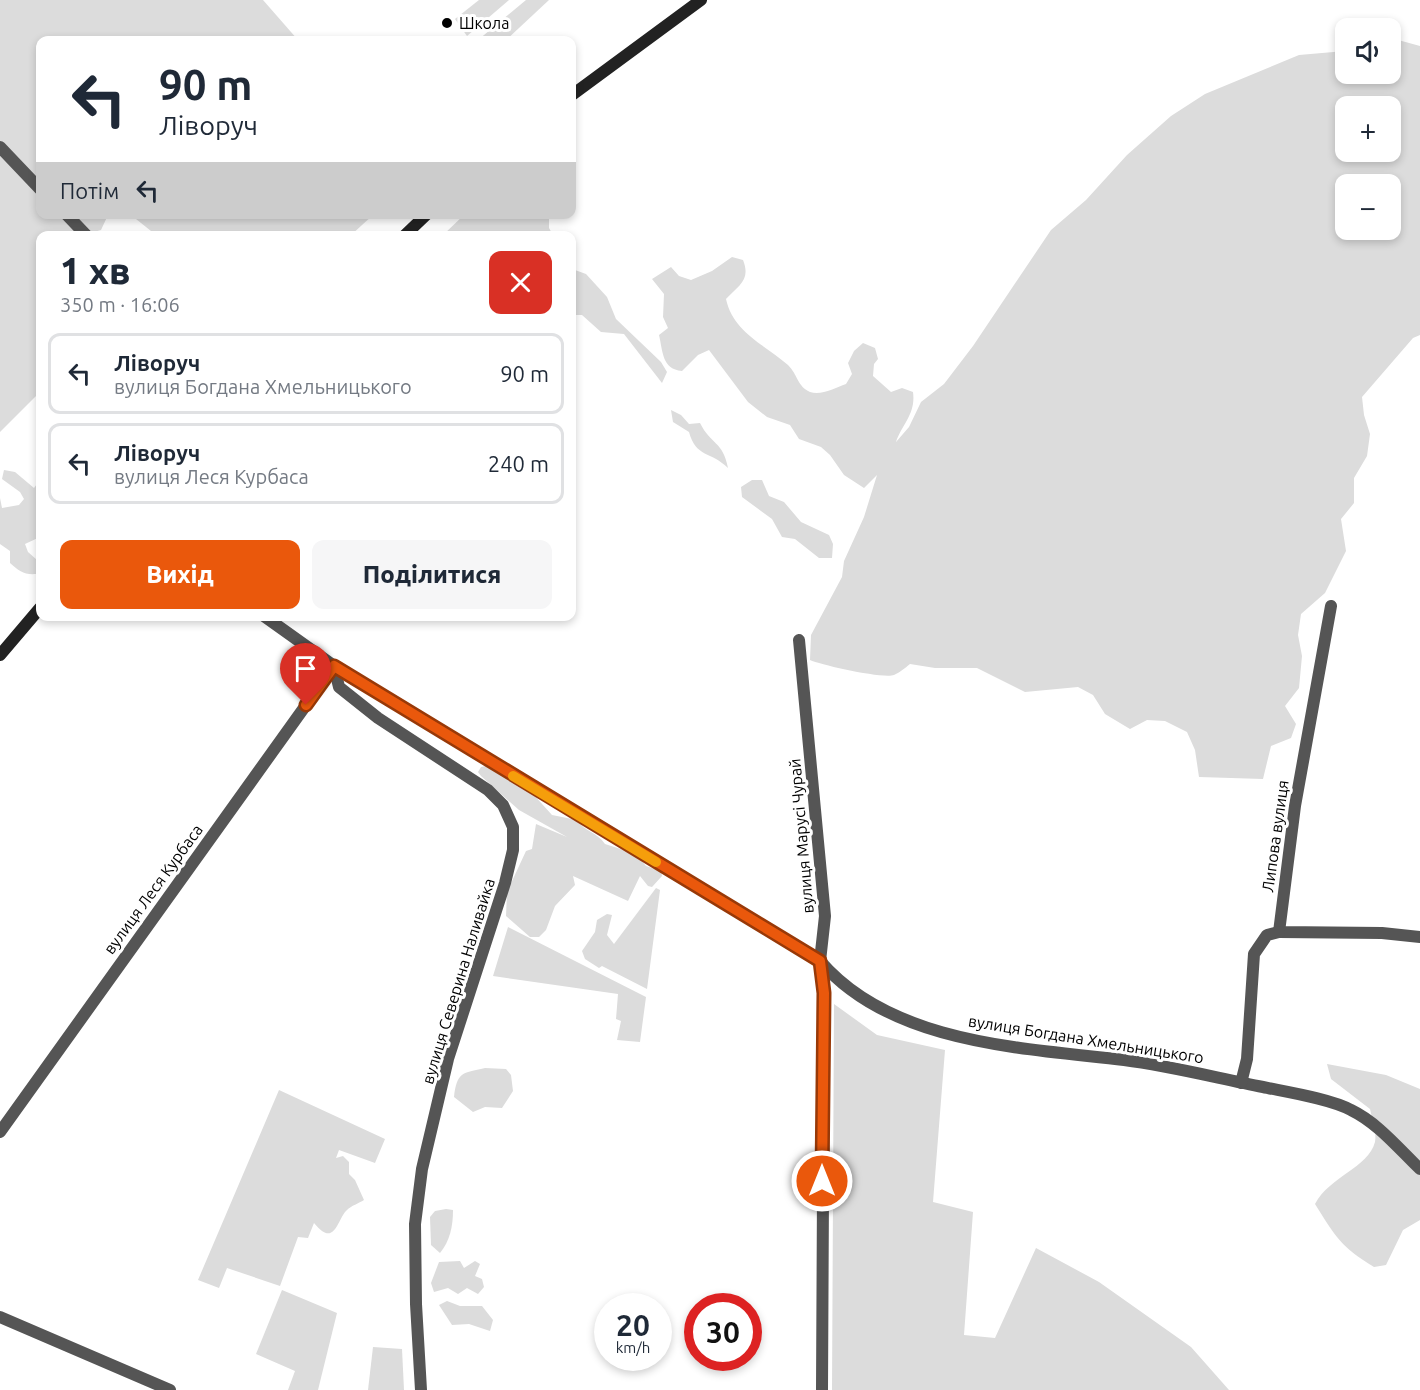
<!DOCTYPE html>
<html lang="uk">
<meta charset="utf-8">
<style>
:root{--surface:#fff;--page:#f6f6f7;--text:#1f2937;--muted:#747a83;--line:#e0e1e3;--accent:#ea580c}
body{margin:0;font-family:Ubuntu,sans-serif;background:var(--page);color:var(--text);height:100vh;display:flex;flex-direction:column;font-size:22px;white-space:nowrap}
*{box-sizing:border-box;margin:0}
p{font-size:20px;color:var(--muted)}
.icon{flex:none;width:33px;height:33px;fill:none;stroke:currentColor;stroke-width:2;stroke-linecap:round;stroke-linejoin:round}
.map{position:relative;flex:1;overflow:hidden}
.panel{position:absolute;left:36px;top:231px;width:540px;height:390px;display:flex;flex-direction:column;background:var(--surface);border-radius:12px;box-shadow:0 3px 9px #0003}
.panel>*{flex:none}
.top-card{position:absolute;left:36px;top:36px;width:540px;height:183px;border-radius:12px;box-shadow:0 3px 9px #0003;background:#fff;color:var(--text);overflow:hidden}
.controls{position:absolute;left:1335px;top:18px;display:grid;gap:12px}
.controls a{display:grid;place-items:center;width:66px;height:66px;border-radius:12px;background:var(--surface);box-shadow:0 3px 9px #0003;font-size:30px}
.speed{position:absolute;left:594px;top:1293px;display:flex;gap:12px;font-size:30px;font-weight:700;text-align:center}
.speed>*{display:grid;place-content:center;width:78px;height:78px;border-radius:50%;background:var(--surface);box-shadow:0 3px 9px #0003;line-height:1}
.speed small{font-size:15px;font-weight:400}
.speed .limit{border:9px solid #d22;background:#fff;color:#111}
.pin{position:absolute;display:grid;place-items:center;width:51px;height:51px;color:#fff;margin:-62px -26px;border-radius:50% 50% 50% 0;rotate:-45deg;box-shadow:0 0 6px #0007}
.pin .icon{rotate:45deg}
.me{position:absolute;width:66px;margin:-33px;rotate:0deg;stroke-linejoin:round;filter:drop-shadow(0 0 4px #0008)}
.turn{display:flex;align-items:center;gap:21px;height:126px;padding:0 24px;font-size:27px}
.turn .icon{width:78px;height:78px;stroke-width:2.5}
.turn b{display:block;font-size:42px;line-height:51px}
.then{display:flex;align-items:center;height:57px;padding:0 24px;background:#0003;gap:12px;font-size:22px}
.round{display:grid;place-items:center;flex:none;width:63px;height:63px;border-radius:12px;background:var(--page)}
.summary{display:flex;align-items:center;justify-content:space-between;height:102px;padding:0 24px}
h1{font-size:36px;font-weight:800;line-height:45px}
.action{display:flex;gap:12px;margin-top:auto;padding:12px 24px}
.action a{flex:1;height:69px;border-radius:12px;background:var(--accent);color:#fff;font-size:24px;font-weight:800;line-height:69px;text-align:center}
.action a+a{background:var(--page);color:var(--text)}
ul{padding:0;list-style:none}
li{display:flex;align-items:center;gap:18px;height:81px;margin:0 12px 9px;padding:0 12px;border:3px solid var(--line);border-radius:12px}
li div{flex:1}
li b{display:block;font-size:22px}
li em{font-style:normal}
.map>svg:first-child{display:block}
.green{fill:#dcdcdc;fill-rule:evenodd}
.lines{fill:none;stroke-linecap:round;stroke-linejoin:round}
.street{stroke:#555;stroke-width:12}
.secondary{stroke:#222;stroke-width:12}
.route-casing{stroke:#983908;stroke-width:15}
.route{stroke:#ea580c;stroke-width:10}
.slow{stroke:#f59e0b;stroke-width:10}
.poi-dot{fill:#000;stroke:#fff;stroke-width:2}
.labels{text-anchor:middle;stroke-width:6;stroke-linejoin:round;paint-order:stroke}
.poi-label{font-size:16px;fill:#000;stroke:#fff;text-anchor:start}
.street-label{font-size:16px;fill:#000;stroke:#fff}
</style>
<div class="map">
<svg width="1420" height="1390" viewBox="0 0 1420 1390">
<rect width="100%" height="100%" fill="#fff"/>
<g class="green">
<path d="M0,0h263l35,40h-258v174l68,1 -7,15 -7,2 -1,3 -53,1v156l-40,40z"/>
<path d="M479,0h30l-42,36 -12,-17z"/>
<path d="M526,0h23l-43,40h-28z"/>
<path d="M1391,38l29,8v289l-7,3 -51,59 2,18 6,19 -3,22 -13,22v25l-13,16 5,32 -21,42 -24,21 -3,21 4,21 -3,32 -14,18 11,18 -5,14 -20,8 -8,33 -64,-2 -4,-27 -8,-18 -22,-11 -18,-1 -17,9 -25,-15 -12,-19 -15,-8 -53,5 -48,-24h-42l-25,-4c-5,4 -11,9 -16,11 -11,4 -73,-10 -84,-15l1,-25 31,-58 2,-16 20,-44 13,-42 -13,13 -20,-13 -14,-20 -9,-8 -22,-8 -9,-14 -23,-8 -19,-15 -39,-52 -11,5 -16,16c-20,-2 -19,-19 -23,-36l9,-7 -5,-11 1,-23 -12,-15 19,-12 8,9 12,4 21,-9 20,-14 11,3c8,20 -4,25 -17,39 7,33 39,46 62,66 10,10 9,21 22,27 11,4 25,-4 36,-8l6,-10 -4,-11 6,-12 9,-8 12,5 3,11 -4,5 -1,12 18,16 11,-4 11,4c3,22 -11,32 -17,50l13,-15 12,-25 23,-18 29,-38 78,-116 35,-30 41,-45 44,-39 34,-22 94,-39 46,-4 1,23h44zM1346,106h44v46h-44zM1346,184h44v46h-44z"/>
<path d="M465,214l84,1v13l4,7h-110z"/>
<path d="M131,215h242l-23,21 -194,-1z"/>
<path d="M572,266l3,4 11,4 21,23 9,22 45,43 6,10 -5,11 -38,-49 -23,-2 -19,-17h-10z"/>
<path d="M671,410l10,5 8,9 11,-1c11,22 23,18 28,45 -17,-17 -32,-10 -39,-36l-16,-10z"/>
<path d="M4,470l11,2 19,16 6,-8v57l-15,7 3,8 9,8 -1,14c-12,1 -17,-3 -26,-11v-12l-10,-7v-46l2,10 17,-3 5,-6 -4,-7 -18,-13z"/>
<path d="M752,480h10l7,16 15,6 17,20 28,13 4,9 -1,14h-13l-24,-19 -13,-2 -10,-18 -30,-22 -1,-10z"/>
<path d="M491,765l42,29 19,21 25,5c8,12 20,12 28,24l31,10 10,12 15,5 1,5 -10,11 -4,-1 -8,-10 -12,25 -55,-25 2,9 -20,21 -9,24 -7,7h-9l-24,-21 1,-24 19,-41 6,-2 4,-25 31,13 -48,-27 -38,-34 -3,-4 3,-5z"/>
<path d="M656,888l4,2 -13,99 -45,-23 -3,2 -14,-9 -3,-8 13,-19 2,-12 10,-6 5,1 -5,20 7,9z"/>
<path d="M508,927l138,70 -6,45 -23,-2 4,-19 -5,-2 2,-25 -125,-18z"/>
<path d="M834,1004l43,31 68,15 -12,152 40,10 -9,123 31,3 41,-90 63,34 92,65 38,43h-397z"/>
<path d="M1327,1064l59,11 34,14v131l-17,10 -17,35 -12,2c-33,-20 -39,-31 -59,-63 15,-28 53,-36 60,-62 2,-9 -3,-24 -5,-33l-39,-30z"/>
<path d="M485,1068l21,1 5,6 2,16 -11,17 -17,-1 -12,5 -19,-15c3,-25 8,-24 31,-29z"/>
<path d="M279,1090l106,49 -10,24 -36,-13 -3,8 7,-2 6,6v12l6,6 9,20c-5,3 -13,6 -17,10 -10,9 -12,39 -33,13l-6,15 -10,-1 -18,49 -53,-18 -8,20 -21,-8z"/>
<path d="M446,1209l7,1c0,16 -3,31 -13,43l-9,-8 -1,-28 5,-6z"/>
<path d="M460,1261l4,7 11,-7 5,3 -5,12 7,3 2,8 -6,7 -11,-6 -9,6 -10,-6 -14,4 -3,-9 8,-21z"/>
<path d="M282,1290l55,23 -19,77h-30l7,-19 -39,-17z"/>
<path d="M447,1301l13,5h22l11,14 -3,11 -21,-7 -17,1 -13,-20z"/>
<path d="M373,1347l29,2 2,41h-36z"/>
</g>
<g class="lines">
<g class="street">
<path d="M0,147l40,42"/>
<path d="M66,214l21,22"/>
<path d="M1331,606l-36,200 -16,126 103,1 38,4"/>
<path d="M264,616l70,50 486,295c71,83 203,87 304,99 47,6 93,18 139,27 24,5 68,12 88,23 27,13 48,39 69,59"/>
<path d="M799,640l26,276 -5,45 4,32 -2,397"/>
<path d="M334,666l5,21 39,31 110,72 15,15 10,22v23l-8,33 -57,176 -26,110 -7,55 1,80 5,86"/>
<path d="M1241,1083l6,-24 7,-105 13,-19 12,-3"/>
<path d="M0,1132l334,-466"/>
<path d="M0,1317l170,73"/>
</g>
<g class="secondary">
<path d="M572,95l129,-95"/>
<path d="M404,236l23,-22"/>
<path d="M0,655l40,-47"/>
</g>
</g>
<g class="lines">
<g class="route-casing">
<path id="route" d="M306,705l28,-39 486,295 4,32 -2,188"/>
</g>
<use href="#route" class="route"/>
<path class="slow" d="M513,776l143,86"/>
</g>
<circle class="poi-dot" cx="447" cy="23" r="6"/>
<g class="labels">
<g class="poi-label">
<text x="459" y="29">Школа</text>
</g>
<g class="street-label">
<text transform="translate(801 836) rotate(-95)" y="6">вулиця Марусі Чурай</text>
<text transform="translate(1275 836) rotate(-82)" y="6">Липова вулиця</text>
<text transform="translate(153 889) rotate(-54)" y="6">вулиця Леся Курбаса</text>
<text transform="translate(458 981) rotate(-73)" y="6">вулиця Северина Наливайка</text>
<text transform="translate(1086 1039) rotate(9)" y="6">вулиця Богдана Хмельницького</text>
</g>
</g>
</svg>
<div class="controls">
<a><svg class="icon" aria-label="sound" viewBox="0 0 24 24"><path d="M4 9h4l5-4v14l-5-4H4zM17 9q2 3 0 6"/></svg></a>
<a>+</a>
<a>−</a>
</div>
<div class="speed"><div>20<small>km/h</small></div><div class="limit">30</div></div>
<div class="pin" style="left:306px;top:705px;background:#d93025"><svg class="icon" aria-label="arrive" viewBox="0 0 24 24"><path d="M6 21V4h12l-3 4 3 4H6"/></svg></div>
<svg class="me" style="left:822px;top:1181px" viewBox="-20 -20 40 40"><circle r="17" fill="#ea580c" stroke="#fff" stroke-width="3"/><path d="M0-11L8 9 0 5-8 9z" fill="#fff"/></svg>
<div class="top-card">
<div class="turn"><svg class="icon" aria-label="left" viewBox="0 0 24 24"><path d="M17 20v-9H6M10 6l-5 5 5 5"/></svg><div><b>90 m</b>Ліворуч</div></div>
<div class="then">Потім<svg class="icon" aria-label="left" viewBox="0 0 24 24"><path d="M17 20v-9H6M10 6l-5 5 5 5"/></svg></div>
</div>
<section class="panel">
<div class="summary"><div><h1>1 хв</h1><p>350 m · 16:06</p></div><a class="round" style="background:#d93025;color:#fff"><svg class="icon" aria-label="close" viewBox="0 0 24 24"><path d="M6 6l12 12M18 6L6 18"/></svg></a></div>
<ul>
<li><svg class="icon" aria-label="left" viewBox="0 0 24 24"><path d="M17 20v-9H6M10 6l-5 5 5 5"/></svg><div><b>Ліворуч</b><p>вулиця Богдана Хмельницького</p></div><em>90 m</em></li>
<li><svg class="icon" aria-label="left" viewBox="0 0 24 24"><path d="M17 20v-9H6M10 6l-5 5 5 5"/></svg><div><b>Ліворуч</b><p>вулиця Леся Курбаса</p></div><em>240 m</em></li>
</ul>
<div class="action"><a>Вихід</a><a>Поділитися</a></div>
</section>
</div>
